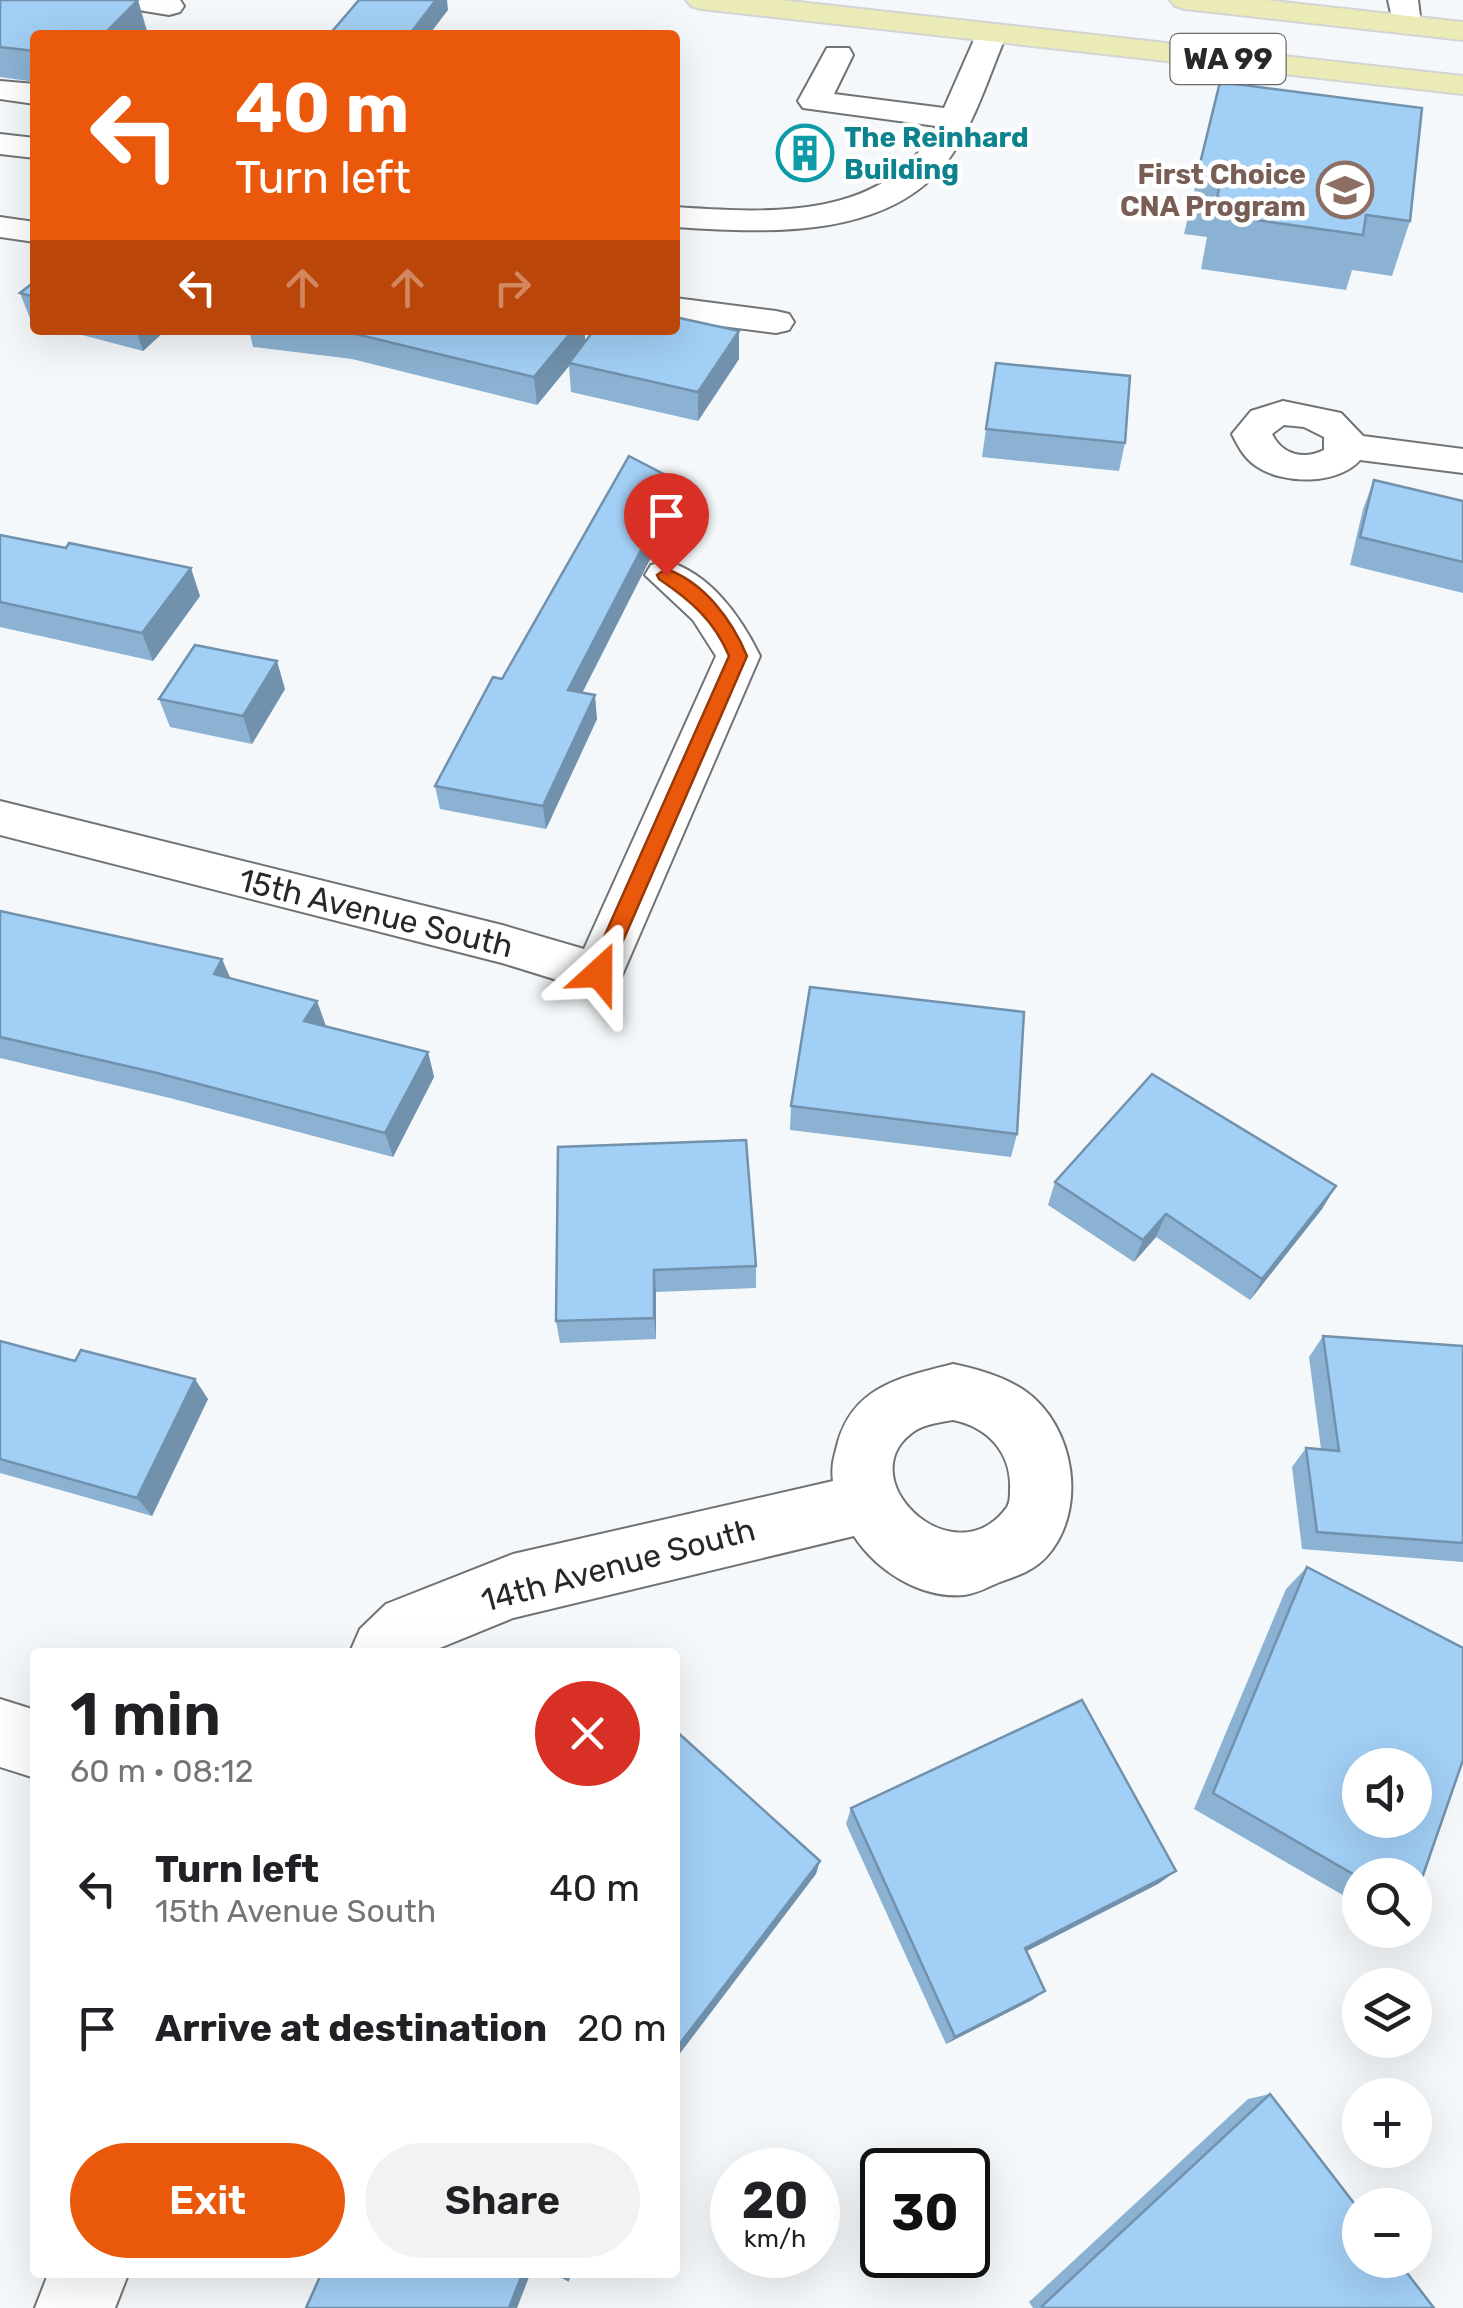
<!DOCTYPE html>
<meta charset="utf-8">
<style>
:root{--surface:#fff;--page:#f2f2f2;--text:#202124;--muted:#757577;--accent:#ea580c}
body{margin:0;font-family:Rubik,sans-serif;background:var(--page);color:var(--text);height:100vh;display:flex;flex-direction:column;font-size:38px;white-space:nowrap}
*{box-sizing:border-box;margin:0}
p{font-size:32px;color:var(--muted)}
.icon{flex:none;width:55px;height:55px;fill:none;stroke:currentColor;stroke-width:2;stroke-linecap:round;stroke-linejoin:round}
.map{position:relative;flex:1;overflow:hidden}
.drawer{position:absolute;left:30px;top:1648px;width:650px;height:630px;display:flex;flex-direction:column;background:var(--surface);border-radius:10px;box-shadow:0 10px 40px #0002}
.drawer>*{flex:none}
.top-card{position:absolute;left:30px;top:30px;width:650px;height:305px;border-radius:10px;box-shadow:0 10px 40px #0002;background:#ea580c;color:#fff;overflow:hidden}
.buttons{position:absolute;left:1342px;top:1748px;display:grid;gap:20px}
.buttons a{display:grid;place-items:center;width:90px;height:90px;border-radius:50%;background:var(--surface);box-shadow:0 10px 40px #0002;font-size:50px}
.speed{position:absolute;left:710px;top:2148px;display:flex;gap:20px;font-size:50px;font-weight:700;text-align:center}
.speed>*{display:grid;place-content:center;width:130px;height:130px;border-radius:50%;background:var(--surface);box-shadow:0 10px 40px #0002;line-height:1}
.speed small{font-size:25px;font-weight:400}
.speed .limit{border:5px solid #111;border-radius:15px;background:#fff;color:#111}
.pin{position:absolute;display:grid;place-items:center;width:85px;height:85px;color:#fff;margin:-102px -42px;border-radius:50% 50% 50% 0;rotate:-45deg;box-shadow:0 0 10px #0007}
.pin .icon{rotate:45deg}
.me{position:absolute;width:110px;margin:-55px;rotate:24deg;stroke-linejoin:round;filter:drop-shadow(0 0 8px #0008)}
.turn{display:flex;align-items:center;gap:35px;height:210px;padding:0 40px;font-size:45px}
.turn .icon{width:130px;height:130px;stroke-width:2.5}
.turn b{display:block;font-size:70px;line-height:85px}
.lanes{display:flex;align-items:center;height:95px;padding:0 40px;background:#0003;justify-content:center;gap:50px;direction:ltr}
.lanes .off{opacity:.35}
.round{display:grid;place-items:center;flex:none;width:105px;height:105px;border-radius:52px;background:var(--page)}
.overview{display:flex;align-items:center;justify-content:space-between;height:170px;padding:0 40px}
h1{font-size:60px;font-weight:600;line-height:75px}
.cta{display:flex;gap:20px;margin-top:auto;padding:20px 40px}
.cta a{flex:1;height:115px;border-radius:60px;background:var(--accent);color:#fff;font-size:40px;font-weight:600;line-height:115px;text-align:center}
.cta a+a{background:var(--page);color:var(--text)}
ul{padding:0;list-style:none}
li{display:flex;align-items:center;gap:30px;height:140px;padding:0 40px}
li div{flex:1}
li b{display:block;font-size:38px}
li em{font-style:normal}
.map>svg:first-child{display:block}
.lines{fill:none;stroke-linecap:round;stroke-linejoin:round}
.minor-casing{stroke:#717375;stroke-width:4}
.major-casing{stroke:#d4d4d4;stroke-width:4}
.minor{fill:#fff;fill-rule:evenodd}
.major{fill:#ebebb8;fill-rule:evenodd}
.wall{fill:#8bb2d3}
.shaded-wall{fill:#7191ac}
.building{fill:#a2cff5;stroke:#7191ac;stroke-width:2.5;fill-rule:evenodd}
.route{fill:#ea580c;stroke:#983908;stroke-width:2.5}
.labels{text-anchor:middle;stroke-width:9;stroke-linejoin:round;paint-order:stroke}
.far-culture-label{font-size:28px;font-weight:bold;fill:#0d838f;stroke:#fff;text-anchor:start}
.far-education-label{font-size:28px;font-weight:bold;fill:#785e54;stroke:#fff;text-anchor:end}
.shield{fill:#fff;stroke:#686869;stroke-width:2.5}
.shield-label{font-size:30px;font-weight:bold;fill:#272829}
.street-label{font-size:32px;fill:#272829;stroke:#fff}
</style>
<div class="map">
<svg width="1463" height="2308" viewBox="0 0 1463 2308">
<rect width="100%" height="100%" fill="#f5f8fa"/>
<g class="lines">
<g class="minor-casing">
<g id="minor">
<path d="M109,0h71l4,6 -4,6 -11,3 -55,-9z"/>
<path d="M1388,0h30l3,25 -4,6h-22z"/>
<path d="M992,24l11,3 4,6c-17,40 -30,84 -54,120 -58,88 -185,80 -278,74v-20c92,6 211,15 261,-81l-133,-18 -5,-7 29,-53h22l4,7 -19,39 110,14 33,-75 4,-6z"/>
<path d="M0,81l35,3v20l-35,-5z"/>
<path d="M0,134l35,4v20l-35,-4z"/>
<path d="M0,217l35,5v20l-35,-5z"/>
<path d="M675,298l101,13 13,3 5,8 -5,8 -13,3 -101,-13z"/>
<path d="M1283,401l58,12 22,23 100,13v24l-103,-13c-22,25 -77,25 -104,6 -12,-8 -18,-20 -24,-32l19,-23zM1284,425l20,2 20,10v13c-20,10 -42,5 -52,-16z"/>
<path d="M666,561c44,12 75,56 94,95l-143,331 -18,6 -97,-30 -502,-128v-34l502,124 82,24 132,-293 -23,-36 -48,-45 6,-10z"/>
<path d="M953,1364c24,5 52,13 72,27 50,35 63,119 22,165 -12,14 -30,20 -47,26 -10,4 -24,12 -36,13 -44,4 -88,-25 -110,-59l-341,82 -83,34h-80l10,-23 26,-25 127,-50 320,-73c-2,-15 1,-24 5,-39 16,-56 64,-65 115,-78zM953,1420c35,7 59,33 57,70 0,8 0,15 -6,21 -54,66 -158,-36 -88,-81 10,-6 26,-8 37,-10z"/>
<path d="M0,1699l35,11v68l-35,-11z"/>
<path d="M49,2272h80l-14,36h-80z"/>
</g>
</g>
<g class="major-casing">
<g id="major">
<path d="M686,0h95l682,76v18l-762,-85 -10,-3z"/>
<path d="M1170,0h95l198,22v18l-278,-31 -10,-3z"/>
</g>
</g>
<use href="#minor" class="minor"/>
<use href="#major" class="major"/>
</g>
<g class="wall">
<path d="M0,0l147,31 -112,4v47l-35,-5z"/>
<path d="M1220,82l190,139 -18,55 -40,-6 -6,20 -145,-21 6,-32 -23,-3z"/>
<path d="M35,281v42l-4,-2 -11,-28z"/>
<path d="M63,330h103l-23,21z"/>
<path d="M249,330h335l1,11 154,-10v28l-41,62 -127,-29 -2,-26 -32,39 -185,-46 -99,-12z"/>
<path d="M986,429l139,14 -6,28 -137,-14z"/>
<path d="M1374,480l89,21v92l-113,-28 13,-56z"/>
<path d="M677,506l-95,187 15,26 -51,110 -106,-20 -5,-23 67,-107z"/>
<path d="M0,535l200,61 -47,65 -153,-34z"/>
<path d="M285,689l-33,55 -82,-17 -11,-28z"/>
<path d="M0,911l230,67 95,49 103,25 6,25 -41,80 -223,-59 -170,-40z"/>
<path d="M791,1106l226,28 -6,23 -221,-27z"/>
<path d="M746,1140l10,126v22l-100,4v47l-96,4 -4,-22z"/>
<path d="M1055,1182l281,4 -14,23 -72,91 -94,-63 -22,25 -86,-57z"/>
<path d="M1323,1336l140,10v216l-161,-13 -10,-82 14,-19 15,1 -12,-92z"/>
<path d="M0,1341l208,58 -56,117 -152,-43z"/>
<path d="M1307,1567l53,308v30l-166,-96 92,-220z"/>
<path d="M851,1808l325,63 -18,13 -131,67 18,40 -13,9 -86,44 -100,-220z"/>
<path d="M1270,2094l164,214h-401l-4,-6 219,-203z"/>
</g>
<g class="shaded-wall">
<path d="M138,0l9,31 -4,4h-40z"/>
<path d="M436,0h11l1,10 -19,25h-20z"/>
<path d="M136,330h30l-23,21z"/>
<path d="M573,330h11l2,15 -17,18v3l-32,39 -3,-28z"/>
<path d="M739,331v28l-41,62v-29z"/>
<path d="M677,481v25l-106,209 -3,-25z"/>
<path d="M191,568l9,28 -47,65 -11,-28z"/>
<path d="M277,661l8,28 -33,55 -9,-28z"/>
<path d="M595,695l2,24 -51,110 -3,-23z"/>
<path d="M222,959l11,25 -19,-10z"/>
<path d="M317,1001l9,25 -22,-5z"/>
<path d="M428,1052l6,25 -41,80 -8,-24z"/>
<path d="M1336,1186l-14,23 -72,91 12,-21z"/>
<path d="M1166,1214l-10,23 -22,25 9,-22z"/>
<path d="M654,1270l2,22v47l-2,-21z"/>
<path d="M195,1379l13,20 -56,117 -15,-18z"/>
<path d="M820,1861l-4,13 -141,186v-10z"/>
<path d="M1176,1871l-18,13 -145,74 12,-10z"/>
<path d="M1045,1991l-13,9 -86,44 9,-7z"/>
<path d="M523,2272h8l-14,36h-8z"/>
</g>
<g class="building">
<path d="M0,0h138l-35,35h-68v16l-35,-4z"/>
<path d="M359,0h77l-27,35h-80z"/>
<path d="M1220,82l202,26 -12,113 -44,-6 -3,20 -149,-21 6,-31 -24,-3z"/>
<path d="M35,281v16l-15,-4z"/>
<path d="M675,317l64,14 -41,61 -129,-29 25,-33h81z"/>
<path d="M339,330h234l-39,47z"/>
<path d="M996,363l134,13 -5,67 -139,-14z"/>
<path d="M629,456l48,25 -109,209 27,5 -52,111 -108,-20 58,-109 9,2z"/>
<path d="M1374,480l89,21v61l-103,-25z"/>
<path d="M0,535l66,13 3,-5 122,25 -49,65 -142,-31z"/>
<path d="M195,645l82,16 -34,55 -84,-17z"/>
<path d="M0,911l222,48 -8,15 103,27 -13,20 124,31 -43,81 -228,-60 -157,-36z"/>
<path d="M810,987l214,25 -7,122 -226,-28z"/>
<path d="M1152,1074l184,112 -74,93 -96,-65 -23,26 -88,-58z"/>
<path d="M746,1140l10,126 -102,4v48l-98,3 2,-174z"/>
<path d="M1323,1336l140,10v197l-146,-11 -11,-84 33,3z"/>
<path d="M0,1341l75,20 6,-11 114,29 -58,119 -137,-39z"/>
<path d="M1307,1567l156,81v112l-48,138v-23h-55v3l-147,-85zM1360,1765h55v55h-55z"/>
<path d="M1082,1700l94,171 -151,77 20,43 -90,46 -104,-229z"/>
<path d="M675,1730l145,131 -145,189z"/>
<path d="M1270,2094l90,117v49h37l37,48h-390l-2,-2z"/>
<path d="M322,2272h201l-14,36h-203z"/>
<path d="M553,2272h18l-3,8z"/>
</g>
<path class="route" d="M666,569c38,13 66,51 81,87l-138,317 -10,8 -11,-8 141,-317c-15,-36 -39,-56 -70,-77l-2,-4z"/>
<defs>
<g id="building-ring" transform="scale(2.875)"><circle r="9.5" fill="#fff" stroke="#0f9aa8" stroke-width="1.5"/><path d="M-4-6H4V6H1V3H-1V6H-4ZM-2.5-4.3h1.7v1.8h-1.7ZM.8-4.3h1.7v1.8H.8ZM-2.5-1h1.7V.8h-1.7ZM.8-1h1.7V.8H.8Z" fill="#0f9aa8"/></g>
<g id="school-ring" transform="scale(2.875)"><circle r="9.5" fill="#fff" stroke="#8d6e63" stroke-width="1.5"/><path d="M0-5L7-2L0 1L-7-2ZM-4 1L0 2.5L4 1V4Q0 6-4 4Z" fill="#8d6e63"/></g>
</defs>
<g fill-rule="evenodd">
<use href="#building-ring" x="805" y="153"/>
<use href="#school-ring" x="1345" y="190"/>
</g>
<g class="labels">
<g class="far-culture-label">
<text x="844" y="147">The Reinhard<tspan x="844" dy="32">Building</tspan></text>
</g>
<g class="far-education-label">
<text x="1306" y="184">First Choice<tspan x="1306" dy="32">CNA Program</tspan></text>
</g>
<rect class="shield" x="1170.5" y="34" width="115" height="50" rx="8"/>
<g class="shield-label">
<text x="1228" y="69">WA 99</text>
</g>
<g class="street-label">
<text transform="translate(376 913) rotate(14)" y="11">15th Avenue South</text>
<text transform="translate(618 1565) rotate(-15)" y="11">14th Avenue South</text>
</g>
</g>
</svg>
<div class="buttons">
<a><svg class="icon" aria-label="sound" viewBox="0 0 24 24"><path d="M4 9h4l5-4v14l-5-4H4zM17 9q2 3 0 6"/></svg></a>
<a><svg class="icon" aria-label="search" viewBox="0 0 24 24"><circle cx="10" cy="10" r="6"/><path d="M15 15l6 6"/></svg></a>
<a><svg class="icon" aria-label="layers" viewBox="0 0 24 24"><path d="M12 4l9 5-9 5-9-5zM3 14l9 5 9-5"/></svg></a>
<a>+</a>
<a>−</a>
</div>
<div class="speed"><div>20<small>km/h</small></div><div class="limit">30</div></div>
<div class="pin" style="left:666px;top:575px;background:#d93025"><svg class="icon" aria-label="arrive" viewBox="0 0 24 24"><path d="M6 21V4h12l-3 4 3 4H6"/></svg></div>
<svg class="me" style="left:599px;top:973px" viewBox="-20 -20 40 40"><path d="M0-17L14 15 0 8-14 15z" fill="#ea580c" stroke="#fff" stroke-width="4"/></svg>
<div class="top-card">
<div class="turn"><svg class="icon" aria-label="left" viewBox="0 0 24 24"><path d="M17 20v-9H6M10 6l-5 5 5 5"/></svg><div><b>40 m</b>Turn left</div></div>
<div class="lanes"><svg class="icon" aria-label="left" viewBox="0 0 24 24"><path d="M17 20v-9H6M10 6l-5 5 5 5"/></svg><svg class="icon off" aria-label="ahead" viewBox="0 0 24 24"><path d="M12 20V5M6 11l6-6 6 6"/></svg><svg class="icon off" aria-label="ahead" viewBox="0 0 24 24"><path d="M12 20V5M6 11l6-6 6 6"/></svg><svg class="icon off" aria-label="right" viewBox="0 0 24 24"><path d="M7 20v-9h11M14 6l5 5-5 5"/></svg></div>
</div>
<section class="drawer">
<div class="overview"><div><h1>1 min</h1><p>60 m · 08:12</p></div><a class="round" style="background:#d93025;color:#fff"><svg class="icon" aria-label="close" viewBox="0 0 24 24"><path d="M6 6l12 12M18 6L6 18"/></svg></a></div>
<ul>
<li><svg class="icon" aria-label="left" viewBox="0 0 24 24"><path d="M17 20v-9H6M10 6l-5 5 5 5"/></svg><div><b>Turn left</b><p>15th Avenue South</p></div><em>40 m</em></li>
<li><svg class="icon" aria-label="arrive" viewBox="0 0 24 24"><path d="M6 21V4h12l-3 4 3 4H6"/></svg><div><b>Arrive at destination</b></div><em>20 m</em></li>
</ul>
<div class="cta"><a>Exit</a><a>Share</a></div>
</section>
</div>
